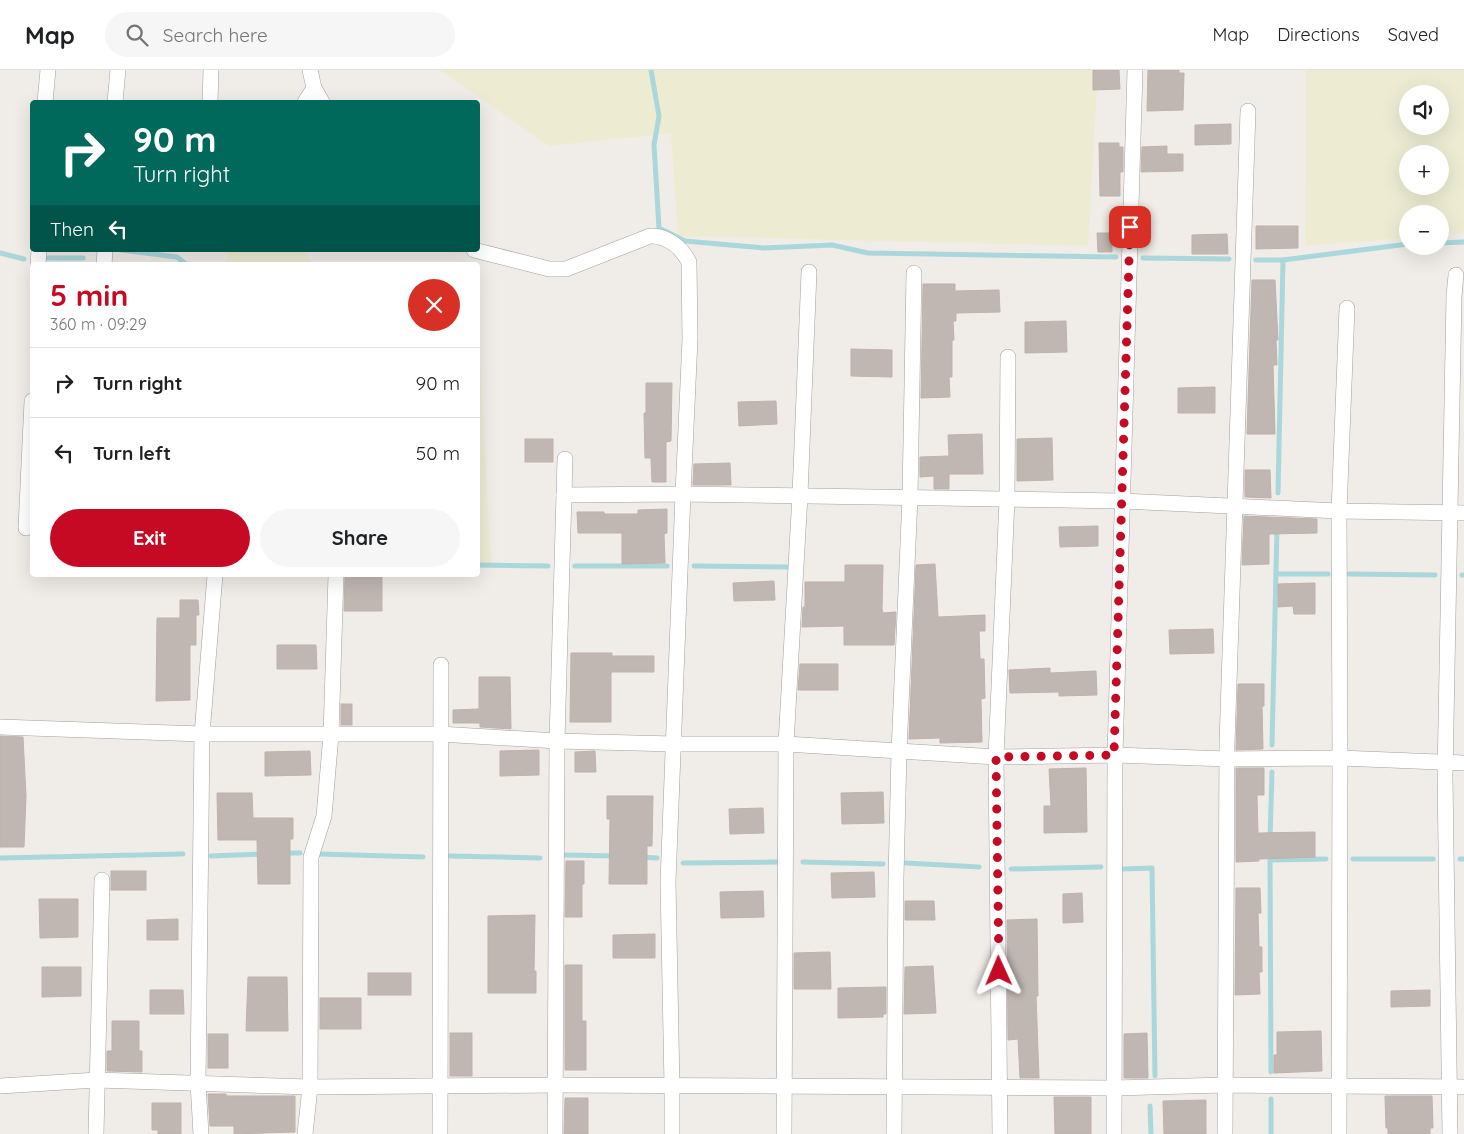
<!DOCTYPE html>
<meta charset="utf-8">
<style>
:root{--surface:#fff;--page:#f6f6f6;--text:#202124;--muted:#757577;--line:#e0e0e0;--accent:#c60a24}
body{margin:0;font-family:Quicksand,sans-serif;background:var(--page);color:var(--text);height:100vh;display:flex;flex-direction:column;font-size:19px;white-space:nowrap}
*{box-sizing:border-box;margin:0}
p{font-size:16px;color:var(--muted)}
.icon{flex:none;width:28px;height:28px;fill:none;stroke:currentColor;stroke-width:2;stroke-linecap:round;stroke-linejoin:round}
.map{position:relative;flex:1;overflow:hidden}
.drawer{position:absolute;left:30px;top:192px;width:450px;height:315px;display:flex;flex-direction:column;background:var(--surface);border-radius:5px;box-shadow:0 5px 20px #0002}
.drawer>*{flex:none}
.banner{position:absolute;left:30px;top:30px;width:450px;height:152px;border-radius:5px;box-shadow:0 5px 20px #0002;background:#00695c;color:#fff;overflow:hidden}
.buttons{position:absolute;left:1399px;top:15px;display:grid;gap:10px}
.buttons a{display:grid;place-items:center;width:50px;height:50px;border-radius:50%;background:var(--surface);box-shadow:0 5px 20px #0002;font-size:25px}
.pin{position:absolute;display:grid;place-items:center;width:42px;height:42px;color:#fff;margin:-21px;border-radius:10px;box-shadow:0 2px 8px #0006}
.me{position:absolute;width:55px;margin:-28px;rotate:359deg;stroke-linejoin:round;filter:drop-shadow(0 0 4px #0008)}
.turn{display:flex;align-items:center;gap:18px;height:105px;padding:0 20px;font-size:22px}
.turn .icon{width:65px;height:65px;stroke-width:2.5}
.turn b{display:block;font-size:35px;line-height:42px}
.then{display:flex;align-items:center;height:48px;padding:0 20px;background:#0003;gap:10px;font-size:19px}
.round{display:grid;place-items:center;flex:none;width:52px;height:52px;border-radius:26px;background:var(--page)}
.overview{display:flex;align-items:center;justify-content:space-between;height:85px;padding:0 20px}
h1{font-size:30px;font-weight:700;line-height:38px;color:var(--accent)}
.cta{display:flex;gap:10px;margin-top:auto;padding:10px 20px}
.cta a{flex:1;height:58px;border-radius:30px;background:var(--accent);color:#fff;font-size:20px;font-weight:700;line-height:58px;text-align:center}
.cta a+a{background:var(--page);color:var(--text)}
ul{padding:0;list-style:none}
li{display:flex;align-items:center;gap:15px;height:70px;padding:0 20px;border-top:1px solid var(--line)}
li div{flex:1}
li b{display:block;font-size:19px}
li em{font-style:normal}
header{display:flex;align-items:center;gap:30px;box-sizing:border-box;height:70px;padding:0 25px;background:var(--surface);border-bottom:1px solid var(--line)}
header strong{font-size:24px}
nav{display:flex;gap:28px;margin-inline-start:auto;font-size:18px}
.search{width:350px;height:45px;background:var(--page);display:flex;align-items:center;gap:12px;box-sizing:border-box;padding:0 18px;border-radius:28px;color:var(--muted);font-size:19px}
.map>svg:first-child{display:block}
.farmland{fill:#edecd3;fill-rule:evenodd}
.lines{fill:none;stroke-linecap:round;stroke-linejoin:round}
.stream{stroke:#aad7db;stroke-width:5}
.building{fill:#c0b7b3;stroke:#c1b1aa}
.minor-casing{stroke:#a1a1a1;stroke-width:16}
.minor{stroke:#fff;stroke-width:15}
.route{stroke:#c60a24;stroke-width:9;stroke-dasharray:0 16.2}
</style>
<header>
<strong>Map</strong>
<div class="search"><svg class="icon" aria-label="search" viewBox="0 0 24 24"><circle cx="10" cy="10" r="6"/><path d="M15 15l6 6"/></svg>Search here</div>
<nav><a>Map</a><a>Directions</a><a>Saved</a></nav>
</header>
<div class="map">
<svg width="1464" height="1064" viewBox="0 0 1464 1064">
<rect width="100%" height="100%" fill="#f0ece7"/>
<g class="farmland">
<path d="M440,0h658l-10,176 -410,-10 -7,-103 -122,13z"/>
<path d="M1306,0h158v163l-24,2v-21h-32l-1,24 -102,8zM1408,24h32v32h-32zM1408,84h32v32h-32z"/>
<path d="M228,180h76l10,15h-88z"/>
<path d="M478,252l13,242 -13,-1z"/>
</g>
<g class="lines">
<g class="stream">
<path d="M651,0l8,46 -5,29 5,83 26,13 79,7 68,-3 36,8 248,4"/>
<path d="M1440,173l24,-1"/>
<path d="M121,180l56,7 10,8"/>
<path d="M0,183l24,6"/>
<path d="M47,188h36"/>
<path d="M1143,188l86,1"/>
<path d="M1256,190h27l-5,233"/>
<path d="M1283,190l125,-16"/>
<path d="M478,495l70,1"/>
<path d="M575,496h92"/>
<path d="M694,496l95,1"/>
<path d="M1276,504h52"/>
<path d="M1349,504l86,1"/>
<path d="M1462,505h2"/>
<path d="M1272,675l5,-217"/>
<path d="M1270,769l2,-67"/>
<path d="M285,783h15"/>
<path d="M319,784l104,3"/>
<path d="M566,785l48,1"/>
<path d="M211,786l53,-2"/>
<path d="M450,786l90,2"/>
<path d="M640,787l17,1"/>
<path d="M0,788l183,-4"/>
<path d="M1353,789h80"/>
<path d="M1460,789h4"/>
<path d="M803,792l80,2"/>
<path d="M683,793l94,-1"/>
<path d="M906,793l73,4"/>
<path d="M1011,799l90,-2"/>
<path d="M1123,799l29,-1 3,208"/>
<path d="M1271,1002l-1,-212 56,-1"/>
<path d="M1271,1029v35"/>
<path d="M1150,1036l1,28"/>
</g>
</g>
<g class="building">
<path d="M1093,0h26l1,19 -27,1z"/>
<path d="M1148,0h31v3h5l-1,37 -36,1z"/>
<path d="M1231,54v20l-36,1v-20z"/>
<path d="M1099,73h20v4h4v25h-3v24h-20z"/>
<path d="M1167,76v8h16v17l-42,1 1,-25z"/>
<path d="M1256,156h42v22l-42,1z"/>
<path d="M1097,163h15v19h-14z"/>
<path d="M1227,164l1,20h-36v-19z"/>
<path d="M1252,210h23l3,60h-2l1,25h-4l2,69h-28z"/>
<path d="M923,214h32v7l44,-1 1,22 -44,1v8h-3l1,19h-2v37h-3l1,20 -29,1z"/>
<path d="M1066,251l1,31 -42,1v-31z"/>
<path d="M851,279l41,1v27l-41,-1z"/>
<path d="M646,313h26l-1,58 -5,1v40h-14l-1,-24h-6l-1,-45h2z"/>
<path d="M1215,317v26h-37v-25z"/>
<path d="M776,331l1,23 -38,2 -1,-24z"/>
<path d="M982,364l1,40h-34v15h-15v-13l-14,1v-20l29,-1 -1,-21z"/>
<path d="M1052,368l1,42 -36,1v-42z"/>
<rect x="525" y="369" width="28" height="23"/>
<path d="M730,393l1,22h-38l1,-21z"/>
<path d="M1245,400h25l1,28 -26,-1z"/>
<path d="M667,439v24l-3,1 1,29 -43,1v-31h-44l-1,-21h27v2h34v-4z"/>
<path d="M1244,446l73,3v14l-48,1v30l-27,1z"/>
<path d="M1098,456v20l-38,1 -1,-20z"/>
<path d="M935,494l3,53 47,-2v16h-6l1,28h4l1,39 -4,1 1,43 -42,1v-5l-31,1 7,-174z"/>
<path d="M845,495h38l-1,44 1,4 13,-1 -2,33h-50v-19l-42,1 1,-20h2v-25h40z"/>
<path d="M345,505h37v36h-38z"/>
<path d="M774,511l1,19 -41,1 -1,-18z"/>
<path d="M1315,513v31h-21l-1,-8 -15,1v-23z"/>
<path d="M180,530h18l1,15h-3v30h-6v55l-34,1 1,-83h23z"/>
<path d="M1213,559l1,24 -44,1 -1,-24z"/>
<path d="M277,575h39l1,24h-40z"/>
<path d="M571,583h41v3h42v16h-42l-1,1v49h-41z"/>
<path d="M800,594h38v26h-40z"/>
<path d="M1050,598v5l46,-2 1,24 -38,1v-4l-49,1 -1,-23z"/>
<path d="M479,607h31l1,52 -31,-2v-4h-27v-13l26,-1z"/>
<path d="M1238,614h26v22h-2l1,43 -27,1z"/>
<rect x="341" y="634" width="11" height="21"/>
<path d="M0,666l23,1 3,59 -2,51h-24z"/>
<path d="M539,680v25l-39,1v-25z"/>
<path d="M310,681l1,24 -46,1v-24z"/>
<path d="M595,681l1,21h-21v-20z"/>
<path d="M1086,698l1,64 -43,1v-27h7l-2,-37z"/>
<path d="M1236,698h28v27h-7l1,38 57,-1v25l-56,2v2l-23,1z"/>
<path d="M883,722l1,31 -42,1 -1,-31z"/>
<path d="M217,723h35l1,25h40v21h-3v45h-32l-1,-44h-39z"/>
<path d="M607,726h46l-1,50h-5v38h-38l1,-65h-3z"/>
<path d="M763,738l1,25 -34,1 -1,-25z"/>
<path d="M566,791h18v23h-2v33h-17z"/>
<rect x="111" y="801" width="35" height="19"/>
<path d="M874,802l1,25 -43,1 -1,-25z"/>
<path d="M1236,818h24l1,25h-3l1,34h3v25h-3l1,22 -25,1z"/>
<path d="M763,821l1,26 -43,1 -1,-26z"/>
<path d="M1082,823l1,29 -20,1v-29z"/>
<path d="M39,829h39v38l-38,1z"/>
<path d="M905,831h29l1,19h-30z"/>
<path d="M535,845l-1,56h2v22h-48v-77z"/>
<path d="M178,849v21h-31v-20z"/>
<path d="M1037,849l1,77h-2l3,82h-19l-2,-39 -10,1 -1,-120z"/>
<path d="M655,864v24h-42v-23z"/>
<path d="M830,882l1,37h-37v-36z"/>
<path d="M565,895h17v56h4v49h-21z"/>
<path d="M933,896l3,47 -32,1 1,-47z"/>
<path d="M42,897h39v29l-39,1z"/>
<rect x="368" y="903" width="43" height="22"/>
<path d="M248,907h39l1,54h-42z"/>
<path d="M886,917v27h-3v3l-45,1v-30z"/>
<path d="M150,920h33l1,24h-34z"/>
<path d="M1430,920v16l-39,1v-16z"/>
<rect x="320" y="928" width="41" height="31"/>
<path d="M112,951h27v30h3v21l-35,-1v-20h5z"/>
<path d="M1321,961l1,40 -48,2v-18h3v-23z"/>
<rect x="450" y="963" width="22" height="43"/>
<path d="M1147,963l1,45h-24v-44z"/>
<rect x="208" y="964" width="20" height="34"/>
<path d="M208,1024h18v2h69v36l-61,2v-8h-24z"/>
<path d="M1385,1026h47l1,32h-3v6h-42v-6h-2z"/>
<path d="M1054,1027h37v37h-36z"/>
<path d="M565,1028h23v36h-24z"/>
<path d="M1206,1030v34h-42l-1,-33z"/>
<path d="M152,1033h29v31h-23v-4h-6z"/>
</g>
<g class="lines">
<g class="minor-casing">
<g id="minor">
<path d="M310,0l4,18 8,14"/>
<path d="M45,32l3,-32"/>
<path d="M115,32l3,-32"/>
<path d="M210,32l1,-32"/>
<path d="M305,32l9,-14"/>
<path d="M474,180l75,19h17l84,-33c17,-1 32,12 39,26l1,77 -7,155 -15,388 4,204v48"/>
<path d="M38,195l1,-15"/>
<path d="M104,195l1,-15"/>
<path d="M564,425l119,-1 439,7 217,10 125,2"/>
<path d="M26,458l6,-127"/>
<path d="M0,657l202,7h237l118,7 117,3h112l210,13 119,-2 112,4 113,-1 124,5"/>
<path d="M0,1016l97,-6 213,7 246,-2 558,3 111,-3 239,2"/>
<path d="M96,1064l6,-254"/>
<path d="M201,1064l-3,-51 4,-349 13,-159"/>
<path d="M305,1064l5,-47 1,-230 13,-41 7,-81 5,-160"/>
<path d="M440,1064l1,-469"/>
<path d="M555,1064l2,-393 8,-282"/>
<path d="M784,1064l2,-390 14,-249 9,-223"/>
<path d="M894,1064l2,-256 3,-126 11,-255 4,-224"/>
<path d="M1000,1064l-4,-377 11,-258 1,-142"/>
<path d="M1114,1064l1,-379 20,-685"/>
<path d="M1225,1064l2,-390 21,-633"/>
<path d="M1339,1064l1,-376 -1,-247 8,-203"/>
<path d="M1450,1064l-5,-358 9,-480 2,-21"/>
</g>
</g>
<use href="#minor" class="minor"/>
</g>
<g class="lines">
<path class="route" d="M999,901l-3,-214 118,-2 16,-528"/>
</g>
</svg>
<div class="buttons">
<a><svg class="icon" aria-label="sound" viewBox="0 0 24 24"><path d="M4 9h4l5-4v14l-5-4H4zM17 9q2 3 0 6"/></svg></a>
<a>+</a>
<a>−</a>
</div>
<div class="pin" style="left:1130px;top:157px;background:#d93025"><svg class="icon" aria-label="arrive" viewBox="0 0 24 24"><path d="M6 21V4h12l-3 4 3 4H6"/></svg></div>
<svg class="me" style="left:999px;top:901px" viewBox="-20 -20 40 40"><path d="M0-17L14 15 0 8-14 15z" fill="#c60a24" stroke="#fff" stroke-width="4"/></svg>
<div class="banner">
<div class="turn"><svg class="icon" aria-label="right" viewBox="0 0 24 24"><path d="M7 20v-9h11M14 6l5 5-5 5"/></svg><div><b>90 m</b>Turn right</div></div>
<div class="then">Then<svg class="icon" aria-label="left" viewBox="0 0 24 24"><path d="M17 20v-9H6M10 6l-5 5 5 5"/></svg></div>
</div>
<section class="drawer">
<div class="overview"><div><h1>5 min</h1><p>360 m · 09:29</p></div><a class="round" style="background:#d93025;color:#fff"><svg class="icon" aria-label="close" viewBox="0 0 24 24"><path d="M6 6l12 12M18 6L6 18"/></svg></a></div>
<ul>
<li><svg class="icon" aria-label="right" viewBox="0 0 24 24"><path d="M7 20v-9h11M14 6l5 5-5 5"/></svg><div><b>Turn right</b></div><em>90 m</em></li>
<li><svg class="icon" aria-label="left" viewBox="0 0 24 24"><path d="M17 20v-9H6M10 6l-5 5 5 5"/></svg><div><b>Turn left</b></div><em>50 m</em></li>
</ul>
<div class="cta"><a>Exit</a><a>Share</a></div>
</section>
</div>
